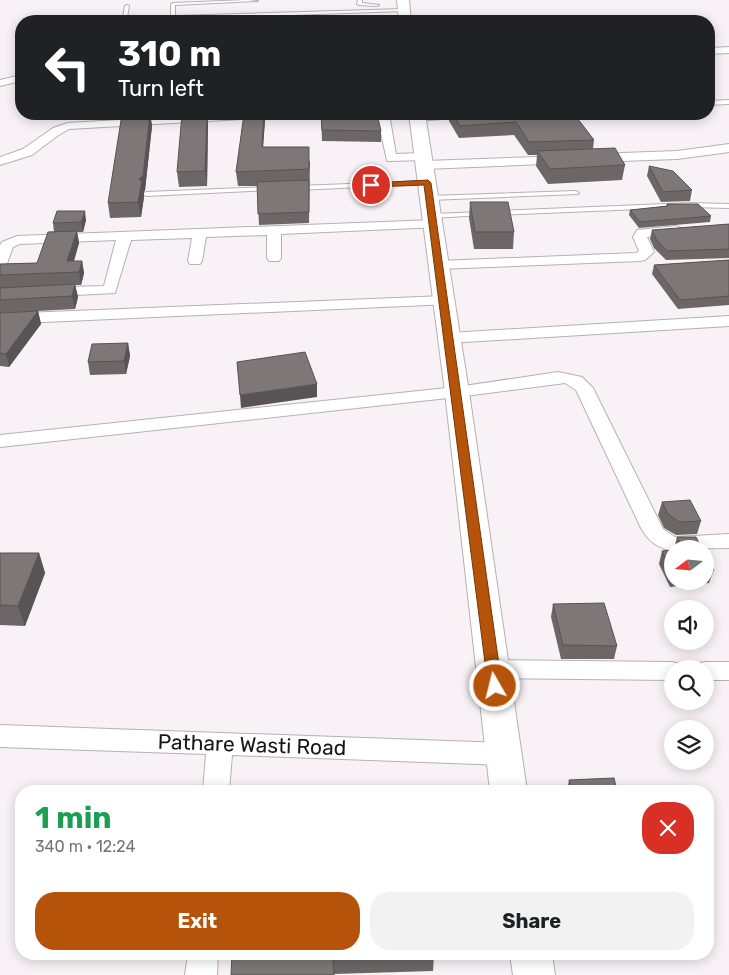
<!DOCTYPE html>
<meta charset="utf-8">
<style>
:root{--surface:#fff;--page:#f2f2f2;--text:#202124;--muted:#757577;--accent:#b45309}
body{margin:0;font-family:Rubik,sans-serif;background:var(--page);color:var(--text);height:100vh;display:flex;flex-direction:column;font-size:19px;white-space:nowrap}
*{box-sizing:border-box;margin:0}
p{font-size:16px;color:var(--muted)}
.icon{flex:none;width:28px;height:28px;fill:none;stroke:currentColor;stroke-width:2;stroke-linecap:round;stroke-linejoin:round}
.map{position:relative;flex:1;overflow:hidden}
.panel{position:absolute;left:15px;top:785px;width:699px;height:175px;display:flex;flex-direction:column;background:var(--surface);border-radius:20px;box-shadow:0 2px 12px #0003}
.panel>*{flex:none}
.banner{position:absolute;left:15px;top:15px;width:700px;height:105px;border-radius:20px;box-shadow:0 2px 12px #0003;background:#202124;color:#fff;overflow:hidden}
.needle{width:32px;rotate:254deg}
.buttons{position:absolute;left:664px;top:540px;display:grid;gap:10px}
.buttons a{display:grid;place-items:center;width:50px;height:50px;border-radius:50%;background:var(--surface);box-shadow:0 2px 12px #0003;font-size:25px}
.pin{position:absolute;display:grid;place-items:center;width:42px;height:42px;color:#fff;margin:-21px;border:2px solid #fff;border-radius:50%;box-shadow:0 1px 5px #0007}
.me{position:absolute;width:55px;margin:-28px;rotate:352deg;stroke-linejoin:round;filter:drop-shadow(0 0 4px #0008)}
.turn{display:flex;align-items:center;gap:18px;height:105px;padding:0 20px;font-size:22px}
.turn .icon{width:65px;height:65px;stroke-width:2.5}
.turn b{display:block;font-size:35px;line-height:42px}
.round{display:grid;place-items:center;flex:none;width:52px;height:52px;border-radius:20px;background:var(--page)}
.summary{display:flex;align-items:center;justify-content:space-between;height:85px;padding:0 20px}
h1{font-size:30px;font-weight:700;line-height:38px;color:#1e9e55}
.cta{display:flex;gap:10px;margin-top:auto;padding:10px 20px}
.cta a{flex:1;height:58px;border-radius:20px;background:var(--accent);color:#fff;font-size:20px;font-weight:700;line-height:58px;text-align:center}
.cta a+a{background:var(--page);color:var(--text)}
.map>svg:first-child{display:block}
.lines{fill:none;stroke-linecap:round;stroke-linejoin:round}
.service-casing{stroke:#b6b0b3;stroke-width:2}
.minor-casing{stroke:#b6b0b3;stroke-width:2}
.primary-casing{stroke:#b6b0b3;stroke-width:2}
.service{fill:#fff;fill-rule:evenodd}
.minor{fill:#fff;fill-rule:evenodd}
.primary{fill:#fff;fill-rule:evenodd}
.wall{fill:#6c6667}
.shaded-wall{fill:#585354}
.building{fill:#7d7778;stroke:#585354}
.route{fill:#b45309;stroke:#753606}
.labels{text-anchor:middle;stroke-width:4;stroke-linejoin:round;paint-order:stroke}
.near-street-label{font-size:21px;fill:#181617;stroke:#fff}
</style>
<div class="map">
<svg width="729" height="975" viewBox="0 0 729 975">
<rect width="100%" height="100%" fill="#f8f2f6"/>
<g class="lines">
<g class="service-casing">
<g id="service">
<path d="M247,0l11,1 -83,4v11l229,-7 2,1 -2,1 -229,8 -2,1 -2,-1 -39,1 -9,-2 2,-12 2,-1 2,1 -2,11 44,-1v-12l2,-1z"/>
<path d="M358,0h4v3l17,2 -2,1 -18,-1 -2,-1z"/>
<path d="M729,100v4l-20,1v-4z"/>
<path d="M462,114l2,1v2l-46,4 -3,-2 3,-2z"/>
<path d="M428,181l3,2 -1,1 -133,6 -3,-2 3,-2z"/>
<path d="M270,187l3,2 -1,1 -126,6 -3,-2 3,-2z"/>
<path d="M576,191l3,2 -1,1 -148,6 -3,-2 3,-2z"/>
<path d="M690,203l39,1v4l-39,-1 -192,8 -3,-2 3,-2z"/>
<path d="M481,212l2,1v2l-50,3 -3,-2 3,-2z"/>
</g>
</g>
<g class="minor-casing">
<g id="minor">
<path d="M729,47v6l-20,1v-6z"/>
<path d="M21,75v6l-21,5v-6z"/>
<path d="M221,114h106l-6,3 -79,2 -173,10 -12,7 -25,19 -32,10v-8l23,-8 30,-21 15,-5z"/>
<path d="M377,114h12l7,40 28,-1 4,1 2,3 -2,3 -41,1z"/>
<path d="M729,144v8l-52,7 -83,3 -6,-4 6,-4 83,-3z"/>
<path d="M563,156l4,1 2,3 -2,3 -142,6 -6,-4 6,-4z"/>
<path d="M434,220l7,4 -2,3 -158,7v24l-2,3h-10l-2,-3v-23l-61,2 -4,24 -2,3h-10l-2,-3 4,-23 -61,2 -16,53 -115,6v-10l104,-3 12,-46 -96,4 -7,3 -8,22 -5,1v-25l2,-3 15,-6z"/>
<path d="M677,226l7,4 -2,3 -35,4 7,15 -9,8 -5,1 -201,8 -5,-1 -2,-3 2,-3 5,-1 197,-8 3,-2 -6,-14 4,-7z"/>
<path d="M444,296l6,2 2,3 -2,3 -450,20v-10z"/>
<path d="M729,316v10l-280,17 -6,-1 -2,-4 2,-4 6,-1z"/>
<path d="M558,372l24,5 11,11 70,141 12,8 54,-3v14l-57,1v2c-15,-4 -23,-9 -31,-23l-65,-138 -11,-7 -108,14 -457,50v-12l457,-48z"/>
<path d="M493,660l179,2 9,2 2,5h-11v11l-179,-2 -9,-2 -3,-7 3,-7z"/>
<path d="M705,662h24v18h-24v-11h-11l2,-5z"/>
<path d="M0,725l504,18 9,3 4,8 -4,8 -9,3 -272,-10 -3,36h-26l3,-37 -206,-7z"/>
<path d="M188,954h30l-1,21h-32z"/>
</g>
</g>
<g class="primary-casing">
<g id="primary">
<path d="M397,0h12l2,21h-12z"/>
<path d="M409,114h16l44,278 58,399h-37l-45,-399z"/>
<path d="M510,954h42l3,21h-42z"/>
</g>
</g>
<use href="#service" class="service"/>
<use href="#minor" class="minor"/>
<use href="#primary" class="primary"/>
</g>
<g class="wall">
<path d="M21,63v19l-2,-12z"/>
<path d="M150,114l2,12 -7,64 -1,2v5l-3,20 -31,1 -2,-15z"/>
<path d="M244,114h21v6l-2,27 47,14 -1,62 -50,2 -2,-39h-19l-2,-14z"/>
<path d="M321,114l60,17v11l-59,-1z"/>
<path d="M444,114h130l20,26 -1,9 32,16 -3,15 -74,4 -12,-18 1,-11h-9l-14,-20 -55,3 -10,-17v-7z"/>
<path d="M208,123l-1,63 -28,1 -2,-15z"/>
<path d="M649,166l43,24 -2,11 -29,1 -14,-26z"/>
<path d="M470,202l44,30 -1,17h-39l-5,-31z"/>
<path d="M667,204l44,12 -1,6 -71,6 -10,-13 1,-5 36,-4z"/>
<path d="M86,220l-3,12h-6l2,11 -5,18h8l2,12 -3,12h-6l3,12 -3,12 -75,4v-49l37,-1 17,-31 -1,-9z"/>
<path d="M729,224v34l-63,2 -12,-12 -4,-9 2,-9z"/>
<path d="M729,260v45l-51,4 -26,-35 2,-9z"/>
<path d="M38,311l3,13 -32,43 -9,-1v-53z"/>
<path d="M128,343l2,13 -4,18 -36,1 -2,-13z"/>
<path d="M662,502l39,19 -4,13 -21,1 -12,-7 -6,-13z"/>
<path d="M677,537l25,12h-28z"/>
<path d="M672,550v31h33v-10l9,-1 -5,13 -39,4 -11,-23 3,-13z"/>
<path d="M0,553h39l6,20 -20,53 -25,-1z"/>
<path d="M553,604l64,42 -3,13h-53l-10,-42z"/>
<path d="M569,780l48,11h-50z"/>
<path d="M232,954l202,1 -1,16 -99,3z"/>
</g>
<g class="shaded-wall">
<path d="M150,114l2,12 -7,64 -1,2v5l-3,20 -3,-15 1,-23z"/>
<path d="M207,114l1,9 -1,63 -2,-15z"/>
<path d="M264,114h1v6l-3,41v-14z"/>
<path d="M85,211l1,9 -3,12 -2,-10z"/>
<path d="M77,231l2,12 -9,31 -3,-13z"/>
<path d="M82,261l2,12 -3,12 -2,-13z"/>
<path d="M75,284l3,13 -3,12 -3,-13z"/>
<path d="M38,311l3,13 -32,43 -3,-13z"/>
<path d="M128,343l2,13 -4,18 -2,-13z"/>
<path d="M317,384v13l-76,11 -1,-13z"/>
<path d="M39,553l6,20 -20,53 -7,-20z"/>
</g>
<g class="building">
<path d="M21,63v7h-2z"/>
<path d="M122,114h28l-7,62 -4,3 3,3 -4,20 -30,1z"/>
<path d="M182,114h25l-2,57 -28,1z"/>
<path d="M244,114h20l-2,33h47v22l-73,3z"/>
<path d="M321,114h56l4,17 -59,-1z"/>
<path d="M453,114h121l20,26 -65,2 -13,-20 -56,4z"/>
<path d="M615,148l10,17 -75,4 -13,-18z"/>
<path d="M649,166l24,5 19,19 -29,2z"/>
<path d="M309,180v32l-51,2 -1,-32z"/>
<path d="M470,202h38l6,30h-39z"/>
<path d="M667,204h31l13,12 -71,6 -10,-12 38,-4z"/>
<path d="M57,211h28l-4,11 -28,1z"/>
<path d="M729,224v25l-62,2 -11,-12 -4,-9z"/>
<path d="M77,231l-10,30h15l-3,11 -79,3v-11l37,-1 11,-31z"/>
<path d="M729,260v36l-49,4 -26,-35z"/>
<path d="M75,284l-3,12 -72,4v-12z"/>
<path d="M38,311l-32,43 -6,-1v-40z"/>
<path d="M128,343l-4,18 -36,1 4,-18z"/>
<path d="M305,352l12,32 -77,11 -3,-33z"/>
<path d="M690,500l11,21 -22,1 -11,-8 -6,-12z"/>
<path d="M677,537h19l6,12h-19z"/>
<path d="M672,550v21l-10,-20z"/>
<path d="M0,553h39l-21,53 -18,-1z"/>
<path d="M705,554l9,16 -9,1z"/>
<path d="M604,603l13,43 -54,-1 -10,-41z"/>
<path d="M614,778l3,13h-45l-3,-11z"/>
<path d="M232,954h202v1l-101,4 1,16h-103z"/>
</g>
<path class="route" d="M428,180l3,3 71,503 -2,4 -5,1 -5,-1 -2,-4 -64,-501 -53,2 -3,-2 3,-2z"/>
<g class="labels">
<g class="near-street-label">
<text transform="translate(252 745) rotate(2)" y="7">Pathare Wasti Road</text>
</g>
</g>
</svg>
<div class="buttons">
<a><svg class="needle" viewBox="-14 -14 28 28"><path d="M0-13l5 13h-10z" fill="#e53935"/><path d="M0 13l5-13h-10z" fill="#757577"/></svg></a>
<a><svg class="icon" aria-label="sound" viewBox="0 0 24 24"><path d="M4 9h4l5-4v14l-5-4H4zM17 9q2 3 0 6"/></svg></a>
<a><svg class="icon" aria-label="search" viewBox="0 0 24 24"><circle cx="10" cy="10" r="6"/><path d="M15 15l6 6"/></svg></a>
<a><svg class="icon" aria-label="layers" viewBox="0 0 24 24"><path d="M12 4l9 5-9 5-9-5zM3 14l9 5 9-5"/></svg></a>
</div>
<div class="pin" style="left:371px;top:185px;background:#d93025"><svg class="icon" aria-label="arrive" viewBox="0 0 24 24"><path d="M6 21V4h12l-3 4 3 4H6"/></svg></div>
<svg class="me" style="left:495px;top:686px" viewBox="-20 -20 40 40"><circle r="17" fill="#b45309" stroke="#fff" stroke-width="3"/><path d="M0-11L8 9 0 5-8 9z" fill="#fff"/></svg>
<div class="banner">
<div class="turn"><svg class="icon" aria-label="left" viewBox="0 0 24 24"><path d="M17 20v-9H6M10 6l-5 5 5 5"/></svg><div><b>310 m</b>Turn left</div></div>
</div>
<section class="panel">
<div class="summary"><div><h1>1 min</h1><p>340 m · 12:24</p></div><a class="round" style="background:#d93025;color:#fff"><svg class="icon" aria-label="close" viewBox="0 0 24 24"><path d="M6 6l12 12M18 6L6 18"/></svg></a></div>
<div class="cta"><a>Exit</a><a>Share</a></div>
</section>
</div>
